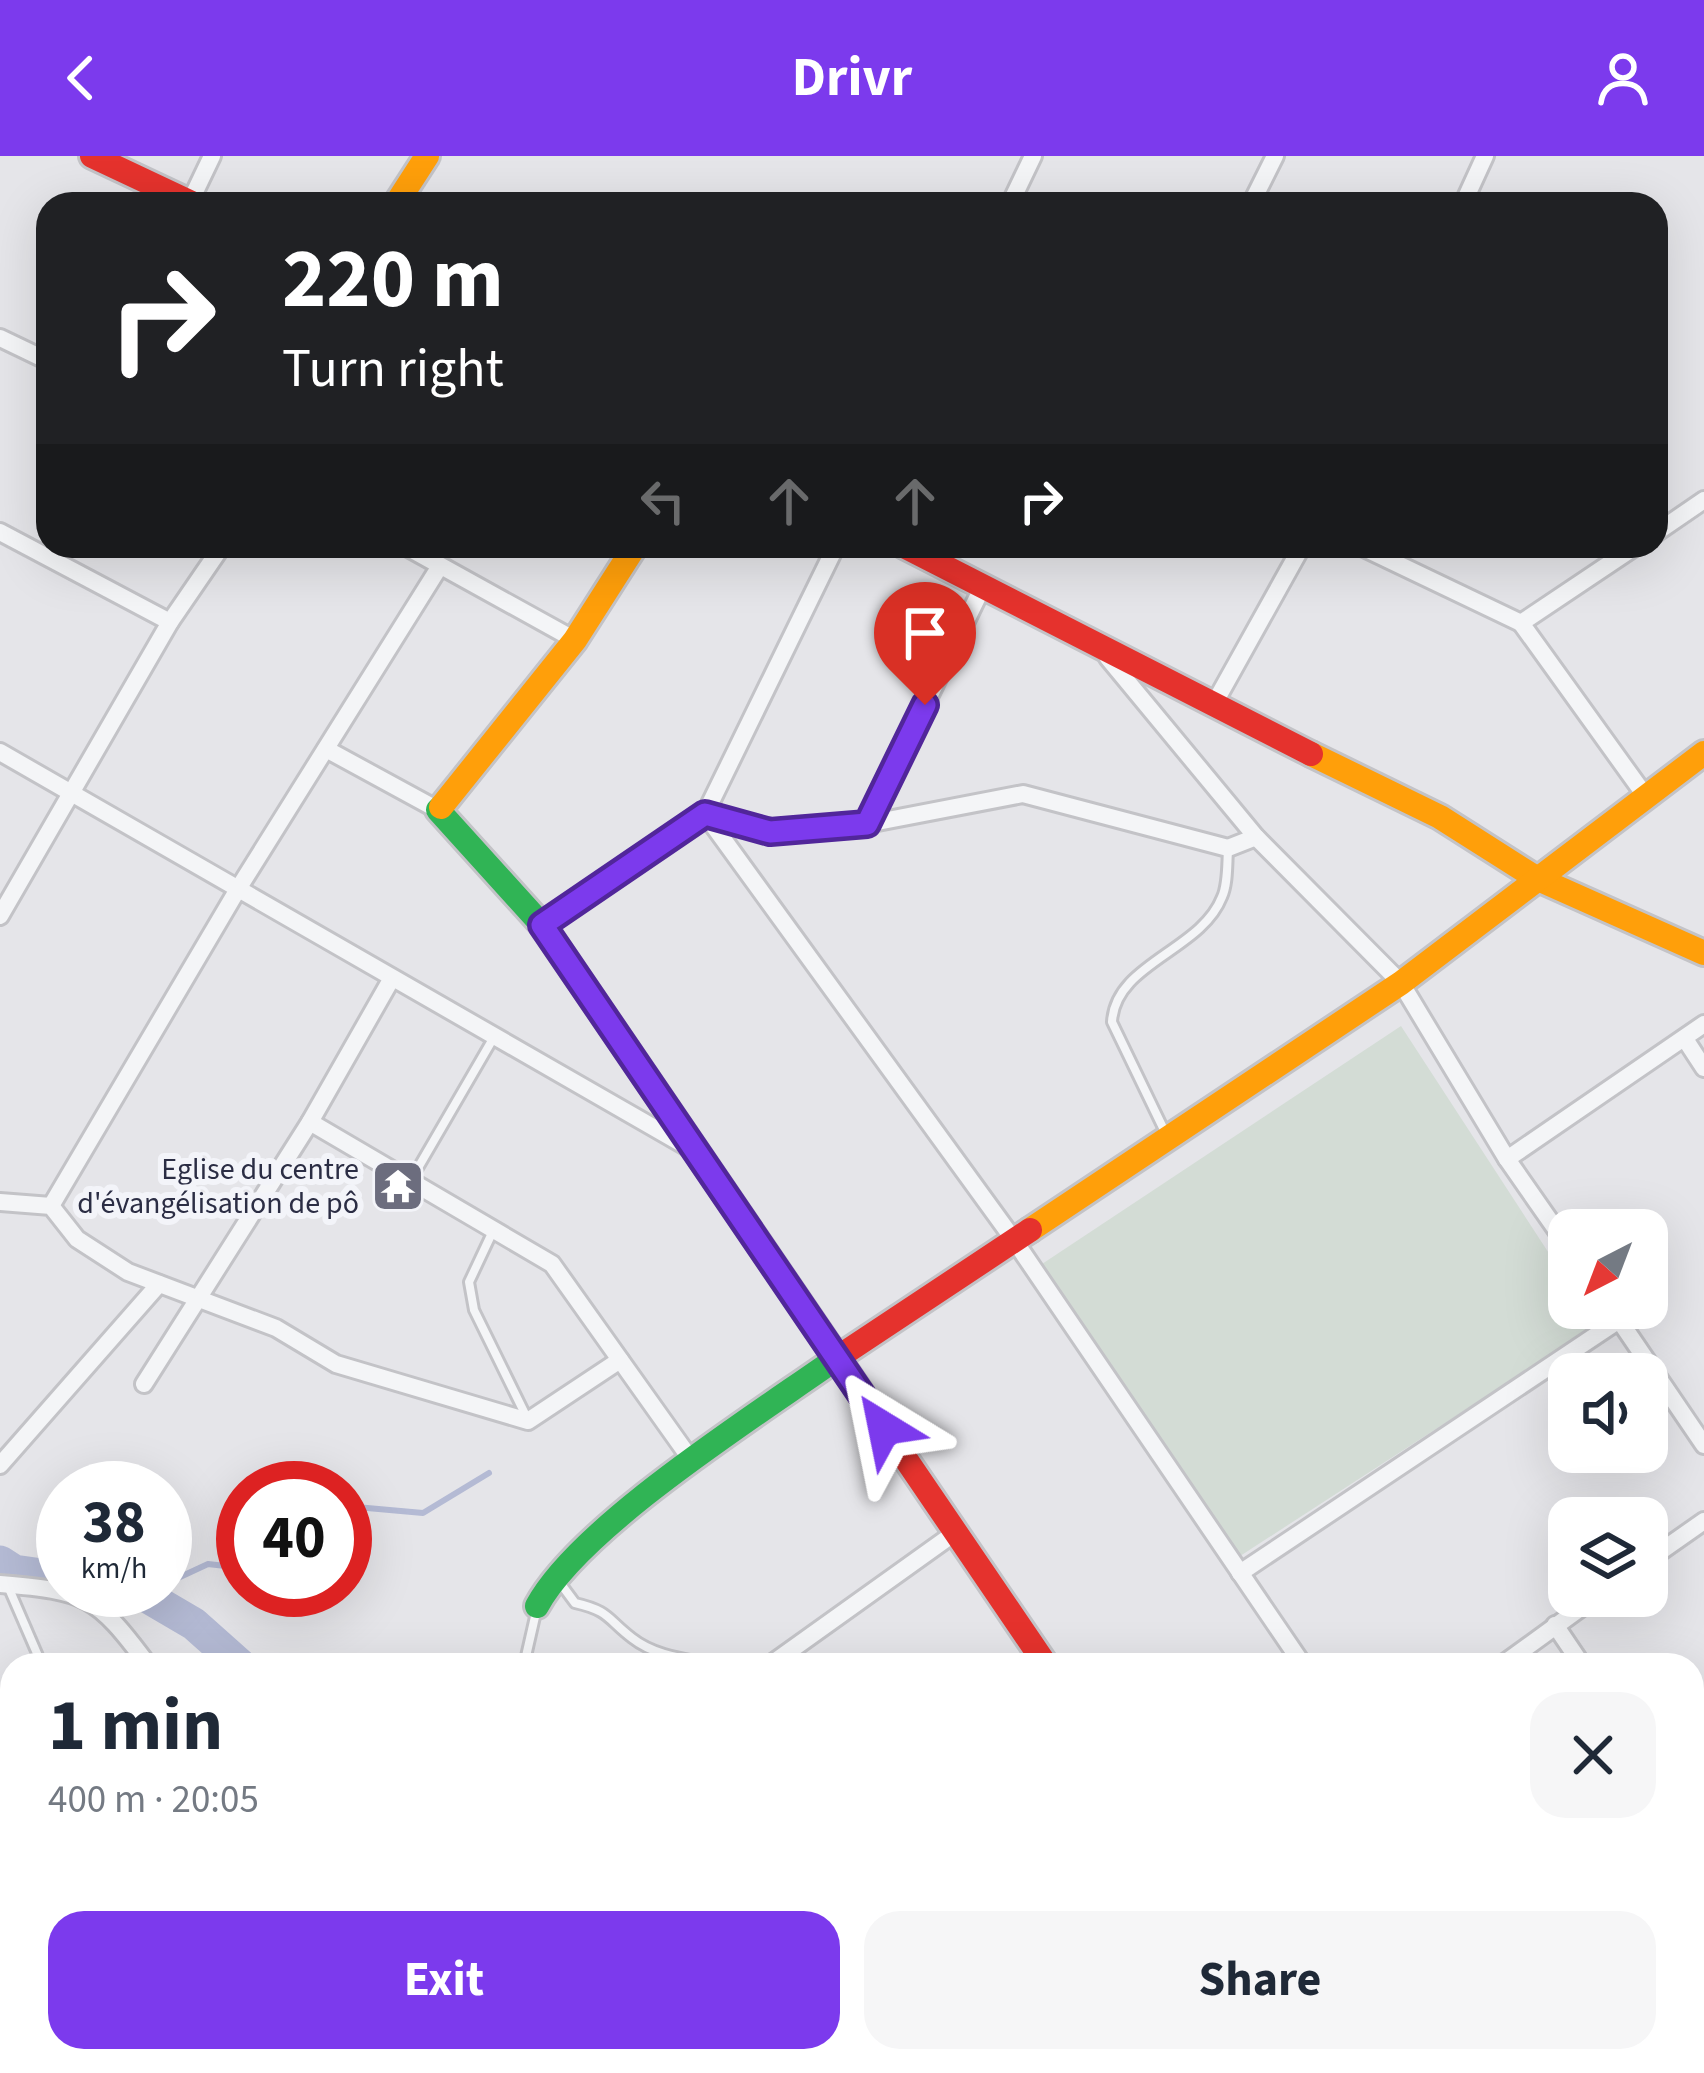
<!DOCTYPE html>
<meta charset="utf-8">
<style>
:root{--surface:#fff;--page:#f6f6f7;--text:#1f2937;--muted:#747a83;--accent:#7c3aed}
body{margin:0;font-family:"Source Sans 3",sans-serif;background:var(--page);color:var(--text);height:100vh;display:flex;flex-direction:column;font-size:45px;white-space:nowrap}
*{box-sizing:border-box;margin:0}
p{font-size:39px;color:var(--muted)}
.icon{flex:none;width:66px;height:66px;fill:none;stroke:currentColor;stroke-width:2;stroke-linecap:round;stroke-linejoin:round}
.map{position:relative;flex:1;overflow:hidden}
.drawer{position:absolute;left:0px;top:1497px;width:1704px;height:420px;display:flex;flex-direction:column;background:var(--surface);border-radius:36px 36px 0 0;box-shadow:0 12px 48px #0002}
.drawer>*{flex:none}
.guide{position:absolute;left:36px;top:36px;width:1632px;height:366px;border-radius:36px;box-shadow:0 12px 48px #0002;background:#202124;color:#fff;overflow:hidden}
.needle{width:78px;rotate:222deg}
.fabs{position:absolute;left:1548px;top:1053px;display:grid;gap:24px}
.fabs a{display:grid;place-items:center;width:120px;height:120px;border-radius:24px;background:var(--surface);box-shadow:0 12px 48px #0002;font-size:60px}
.speed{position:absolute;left:36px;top:1305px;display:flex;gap:24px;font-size:60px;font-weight:700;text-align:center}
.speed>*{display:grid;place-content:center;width:156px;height:156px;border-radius:50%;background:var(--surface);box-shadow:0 12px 48px #0002;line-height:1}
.speed small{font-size:30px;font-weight:400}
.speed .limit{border:18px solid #d22;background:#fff;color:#111}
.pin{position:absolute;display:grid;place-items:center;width:102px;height:102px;color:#fff;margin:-123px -51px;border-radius:50% 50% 50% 0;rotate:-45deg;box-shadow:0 0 12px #0007}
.pin .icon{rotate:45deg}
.me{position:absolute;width:132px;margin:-66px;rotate:325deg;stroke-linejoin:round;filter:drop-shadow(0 0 9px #0008)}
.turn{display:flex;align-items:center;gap:42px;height:252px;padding:0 48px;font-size:54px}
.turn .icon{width:156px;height:156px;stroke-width:2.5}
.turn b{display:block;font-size:84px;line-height:102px}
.lanes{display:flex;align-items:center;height:114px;padding:0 48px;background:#0003;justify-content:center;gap:60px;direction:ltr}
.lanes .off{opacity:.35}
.round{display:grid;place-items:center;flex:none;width:126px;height:126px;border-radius:36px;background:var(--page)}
.summary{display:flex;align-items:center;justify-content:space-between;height:204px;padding:0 48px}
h1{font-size:72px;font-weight:700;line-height:90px}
.action{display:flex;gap:24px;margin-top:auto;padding:24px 48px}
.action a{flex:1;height:138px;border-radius:36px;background:var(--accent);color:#fff;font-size:48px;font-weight:700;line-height:138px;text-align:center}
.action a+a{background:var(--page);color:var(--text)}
header{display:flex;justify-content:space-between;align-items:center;height:156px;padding:0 48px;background:var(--accent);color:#fff;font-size:54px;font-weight:700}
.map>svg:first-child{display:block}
.green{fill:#d3dcd5}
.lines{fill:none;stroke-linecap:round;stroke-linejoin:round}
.stream{stroke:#b4bad4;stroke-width:6}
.river{stroke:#b4bad4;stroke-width:33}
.lane-casing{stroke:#c3c3c7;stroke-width:14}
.street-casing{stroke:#c3c3c7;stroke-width:22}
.fast-casing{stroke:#c3c3c7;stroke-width:30}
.slow-casing{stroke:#c3c3c7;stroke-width:30}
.jam-casing{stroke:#c3c3c7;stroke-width:30}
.lane{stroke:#f4f5f7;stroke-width:8}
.street{stroke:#f4f5f7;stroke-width:16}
.fast{stroke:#30b455;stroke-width:24}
.slow{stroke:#ff9f0a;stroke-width:24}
.jam{stroke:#e5322d;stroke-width:24}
.route-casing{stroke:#51269a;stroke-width:30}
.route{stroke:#7c3aed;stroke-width:21}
.labels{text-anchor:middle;stroke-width:12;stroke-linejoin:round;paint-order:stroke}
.poi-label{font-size:30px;fill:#2b2d44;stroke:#f3f4f9;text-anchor:end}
</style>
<header><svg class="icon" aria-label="back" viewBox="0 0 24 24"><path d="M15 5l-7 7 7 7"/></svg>Drivr<svg class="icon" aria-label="person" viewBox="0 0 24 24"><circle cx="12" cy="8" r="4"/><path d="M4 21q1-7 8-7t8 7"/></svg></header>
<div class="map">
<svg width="1704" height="1917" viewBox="0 0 1704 1917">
<rect width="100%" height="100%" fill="#e5e5e9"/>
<path class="green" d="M1401,870l168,258v24h16l11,17 -362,235 -195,-294z"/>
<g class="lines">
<g class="stream">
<path d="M345,1350l78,7 66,-40"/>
<path d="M165,1428l43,-20 35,4"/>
</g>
<g class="river">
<path d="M0,1406l14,9 49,7"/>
<path d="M136,1434l58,34 46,41"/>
<path d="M867,1905l9,12"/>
</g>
<g class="lane-casing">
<g id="lane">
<path d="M1166,978l-54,-112c3,-59 89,-71 110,-125 6,-13 5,-33 6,-47"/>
<path d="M411,1024l83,-143"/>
<path d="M493,1075l-24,51 5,28 54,110"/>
<path d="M558,1424l17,23c35,8 32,16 57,35 24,19 57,21 85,27"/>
<path d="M7,1428l35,81"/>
<path d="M524,1509l13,-57"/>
<path d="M0,1656l12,7"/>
<path d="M0,1700l12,-18"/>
<path d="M0,1886v11"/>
<path d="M408,1905l14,12"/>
</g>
</g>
<g class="street-casing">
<g id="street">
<path d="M190,46l22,-46"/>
<path d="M1010,48l23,-48"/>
<path d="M1251,48l24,-48"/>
<path d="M1463,48l22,-48"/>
<path d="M0,182l48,23"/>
<path d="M0,376l170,90"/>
<path d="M1656,377l48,-33"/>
<path d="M405,390l170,94"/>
<path d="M1360,390l161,77"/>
<path d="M1636,390l-115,77 123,171"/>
<path d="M1108,502l148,179 145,146 106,176 62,89"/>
<path d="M1214,548l88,-158"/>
<path d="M326,593l112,61"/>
<path d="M0,596l691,397"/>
<path d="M705,658l309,426 289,425"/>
<path d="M706,659l64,17 97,-8 156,-30 205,54 28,-11"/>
<path d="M867,668l116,-238"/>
<path d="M0,760l170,-294 52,-76"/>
<path d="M542,769l163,-111 131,-268"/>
<path d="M1685,883l19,29"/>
<path d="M310,966l242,142 140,197"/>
<path d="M1507,1003l197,-135"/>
<path d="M0,1046l51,4 26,33 51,33 148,56 60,36 192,57 92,-61"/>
<path d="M51,1050l187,-317 202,-323"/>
<path d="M1611,1152l93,137"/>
<path d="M144,1228l166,-262 82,-144"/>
<path d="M0,1309l159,-181"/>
<path d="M1647,1405l57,-40"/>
<path d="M1240,1417l379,-253"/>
<path d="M0,1428c86,7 96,11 148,81"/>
<path d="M1555,1469l27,40"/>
<path d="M770,1509l186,-133"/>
<path d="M1502,1509l95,-69"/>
<path d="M1692,1671l12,17"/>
<path d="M1692,1865l12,-9"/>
<path d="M177,1905l11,12"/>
<path d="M821,1905l16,12"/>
<path d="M1565,1905l9,12"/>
<path d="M525,1917l17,-12"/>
<path d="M911,1917l18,-12"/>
<path d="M1306,1917l18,-12"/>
<path d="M1614,1917l18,-12"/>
</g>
</g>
<g class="fast-casing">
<path id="fast" d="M441,651l-3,3 104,115 295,433c-79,56 -257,168 -300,248"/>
</g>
<g class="slow-casing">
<g id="slow">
<path d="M396,48l31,-48"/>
<path d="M1311,598l129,63 96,61 168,75"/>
<path d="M441,651l134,-167 60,-94"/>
<path d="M1030,1074l371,-247 303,-230"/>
</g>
</g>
<g class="jam-casing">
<g id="jam">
<path d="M92,0l102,48"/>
<path d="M904,390l407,208"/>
<path d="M1030,1074l-193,128 209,307"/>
</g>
</g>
<use href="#lane" class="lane"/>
<use href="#street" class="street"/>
<use href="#fast" class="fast"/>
<use href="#slow" class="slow"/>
<use href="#jam" class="jam"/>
</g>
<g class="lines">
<g class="route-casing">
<path id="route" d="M884,1272l-342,-503 163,-111 65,18 97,-8 58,-119"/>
</g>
<use href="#route" class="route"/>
</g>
<defs>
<g id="temple-square" transform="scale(2.7)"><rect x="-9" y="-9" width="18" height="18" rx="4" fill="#6c6d7e" stroke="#f3f4f9"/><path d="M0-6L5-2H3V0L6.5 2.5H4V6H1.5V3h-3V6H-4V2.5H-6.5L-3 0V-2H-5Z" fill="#fff"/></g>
</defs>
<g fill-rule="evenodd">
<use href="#temple-square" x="398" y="1030"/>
</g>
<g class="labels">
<g class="poi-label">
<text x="359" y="1023">Eglise du centre<tspan x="359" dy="34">d'évangélisation de pô</tspan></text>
</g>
</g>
</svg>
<div class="fabs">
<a><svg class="needle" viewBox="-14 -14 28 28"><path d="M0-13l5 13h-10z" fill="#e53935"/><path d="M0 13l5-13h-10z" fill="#747a83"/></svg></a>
<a><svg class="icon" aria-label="sound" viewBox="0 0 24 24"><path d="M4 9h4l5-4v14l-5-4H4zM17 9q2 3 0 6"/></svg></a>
<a><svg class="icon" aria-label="layers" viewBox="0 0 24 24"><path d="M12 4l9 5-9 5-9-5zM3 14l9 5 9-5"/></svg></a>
</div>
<div class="speed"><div>38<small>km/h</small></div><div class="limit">40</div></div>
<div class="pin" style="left:925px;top:549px;background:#d93025"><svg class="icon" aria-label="arrive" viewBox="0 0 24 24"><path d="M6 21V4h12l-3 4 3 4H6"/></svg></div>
<svg class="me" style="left:884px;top:1272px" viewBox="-20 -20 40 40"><path d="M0-17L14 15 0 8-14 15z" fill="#7c3aed" stroke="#fff" stroke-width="4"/></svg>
<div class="guide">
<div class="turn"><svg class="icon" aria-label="right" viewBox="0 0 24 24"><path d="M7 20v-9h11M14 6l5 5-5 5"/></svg><div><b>220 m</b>Turn right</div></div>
<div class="lanes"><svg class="icon off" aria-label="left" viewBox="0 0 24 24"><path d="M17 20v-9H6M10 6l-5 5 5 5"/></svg><svg class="icon off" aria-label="ahead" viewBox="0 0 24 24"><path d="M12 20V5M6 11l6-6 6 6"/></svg><svg class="icon off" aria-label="ahead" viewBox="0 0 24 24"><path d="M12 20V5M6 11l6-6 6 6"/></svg><svg class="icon" aria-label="right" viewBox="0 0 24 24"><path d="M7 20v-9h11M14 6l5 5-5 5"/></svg></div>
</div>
<section class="drawer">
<div class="summary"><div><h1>1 min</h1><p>400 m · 20:05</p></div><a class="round"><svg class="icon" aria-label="close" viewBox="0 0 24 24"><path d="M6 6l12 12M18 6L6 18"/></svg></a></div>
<div class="action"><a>Exit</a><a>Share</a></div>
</section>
</div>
